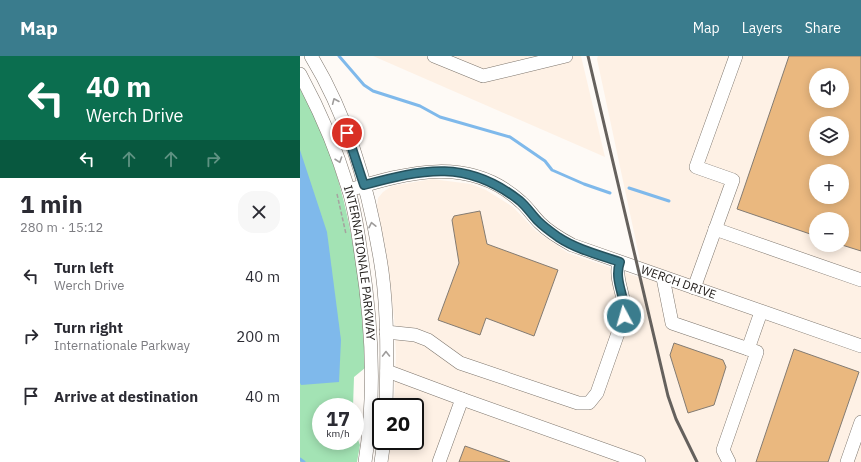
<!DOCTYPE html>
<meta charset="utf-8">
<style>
:root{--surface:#fff;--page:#f7f7f7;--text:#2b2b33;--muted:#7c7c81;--accent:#3a7c8d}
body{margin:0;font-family:"IBM Plex Sans",sans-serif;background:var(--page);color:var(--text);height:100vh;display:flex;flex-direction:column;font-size:15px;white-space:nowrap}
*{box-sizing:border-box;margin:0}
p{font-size:13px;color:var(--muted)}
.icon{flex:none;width:22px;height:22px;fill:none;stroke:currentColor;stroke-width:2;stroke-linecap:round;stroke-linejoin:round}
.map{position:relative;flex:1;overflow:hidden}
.panel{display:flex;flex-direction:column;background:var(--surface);width:300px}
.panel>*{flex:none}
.top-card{background:#0b6e4f;color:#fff;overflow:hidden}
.tools{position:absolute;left:509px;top:12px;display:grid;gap:8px}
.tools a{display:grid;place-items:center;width:40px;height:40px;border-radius:50%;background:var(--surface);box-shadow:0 2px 10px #0003;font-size:20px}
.speed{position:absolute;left:12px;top:342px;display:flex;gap:8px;font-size:20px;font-weight:700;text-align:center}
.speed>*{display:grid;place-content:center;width:52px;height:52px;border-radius:50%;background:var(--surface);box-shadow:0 2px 10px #0003;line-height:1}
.speed small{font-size:10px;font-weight:400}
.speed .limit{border:2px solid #111;border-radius:6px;background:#fff;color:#111}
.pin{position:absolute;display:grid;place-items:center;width:34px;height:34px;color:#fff;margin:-17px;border:2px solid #fff;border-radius:50%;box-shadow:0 1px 4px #0007}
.me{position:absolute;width:44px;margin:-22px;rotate:354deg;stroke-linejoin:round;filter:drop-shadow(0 0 3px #0008)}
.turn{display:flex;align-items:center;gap:14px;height:84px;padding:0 20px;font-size:18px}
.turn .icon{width:52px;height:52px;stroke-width:2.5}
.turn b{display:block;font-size:28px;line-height:34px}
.lanes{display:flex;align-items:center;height:38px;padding:0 20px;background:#0003;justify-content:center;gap:20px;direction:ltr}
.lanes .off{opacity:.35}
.round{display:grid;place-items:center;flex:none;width:42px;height:42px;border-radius:16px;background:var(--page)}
.overview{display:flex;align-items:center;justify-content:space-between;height:68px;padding:0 20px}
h1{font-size:24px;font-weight:700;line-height:30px}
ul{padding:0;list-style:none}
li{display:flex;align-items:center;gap:12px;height:60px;padding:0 20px}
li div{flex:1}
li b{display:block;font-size:15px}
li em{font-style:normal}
header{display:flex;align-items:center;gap:24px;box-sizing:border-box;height:56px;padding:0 20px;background:var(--accent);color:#fff}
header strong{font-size:19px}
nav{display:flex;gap:22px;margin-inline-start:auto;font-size:14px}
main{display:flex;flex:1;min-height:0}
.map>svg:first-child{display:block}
.built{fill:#fef1e5;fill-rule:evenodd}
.green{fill:#a3e3b4}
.water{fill:#7fb9eb}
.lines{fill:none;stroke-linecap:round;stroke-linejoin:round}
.stream{stroke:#7fb9eb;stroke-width:3}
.building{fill:#eab87f;stroke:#837b72;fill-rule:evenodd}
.minor-casing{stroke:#7d756c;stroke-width:14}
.path{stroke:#a6a29f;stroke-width:1.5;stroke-dasharray:4 2;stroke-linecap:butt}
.minor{stroke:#fff;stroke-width:13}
.rail{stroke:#65615d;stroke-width:3}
.oneway{stroke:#9e9c9b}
.route-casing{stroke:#26515c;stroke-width:10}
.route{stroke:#3a7c8d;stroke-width:7}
.labels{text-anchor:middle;stroke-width:4;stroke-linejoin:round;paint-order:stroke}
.street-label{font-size:12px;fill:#272320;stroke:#fff}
</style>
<header>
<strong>Map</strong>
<nav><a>Map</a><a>Layers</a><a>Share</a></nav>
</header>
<main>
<section class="panel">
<div class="top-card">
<div class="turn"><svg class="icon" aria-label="left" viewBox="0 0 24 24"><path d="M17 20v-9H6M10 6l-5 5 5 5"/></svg><div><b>40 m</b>Werch Drive</div></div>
<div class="lanes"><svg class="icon" aria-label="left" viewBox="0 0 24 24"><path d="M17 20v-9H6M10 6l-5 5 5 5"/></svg><svg class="icon off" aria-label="ahead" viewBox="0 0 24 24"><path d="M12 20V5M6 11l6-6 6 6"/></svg><svg class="icon off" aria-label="ahead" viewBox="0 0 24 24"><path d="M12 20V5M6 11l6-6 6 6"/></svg><svg class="icon off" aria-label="right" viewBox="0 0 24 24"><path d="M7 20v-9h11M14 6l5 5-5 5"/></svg></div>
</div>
<div class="overview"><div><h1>1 min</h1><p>280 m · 15:12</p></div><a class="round"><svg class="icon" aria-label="close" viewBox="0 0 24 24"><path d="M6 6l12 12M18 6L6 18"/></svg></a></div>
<ul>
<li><svg class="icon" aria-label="left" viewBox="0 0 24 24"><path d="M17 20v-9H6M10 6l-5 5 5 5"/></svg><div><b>Turn left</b><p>Werch Drive</p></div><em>40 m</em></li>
<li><svg class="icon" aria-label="right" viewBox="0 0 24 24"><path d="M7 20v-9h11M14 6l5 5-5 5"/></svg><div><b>Turn right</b><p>Internationale Parkway</p></div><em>200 m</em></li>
<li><svg class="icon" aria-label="arrive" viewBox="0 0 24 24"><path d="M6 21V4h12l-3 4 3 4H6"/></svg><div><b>Arrive at destination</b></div><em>40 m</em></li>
</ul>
</section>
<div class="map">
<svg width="561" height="406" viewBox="0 0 561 406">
<rect width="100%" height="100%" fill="#fefaf6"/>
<g class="built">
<path d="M73,0h208l24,101z"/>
<path d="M298,0h263v406h-473l3,-21h24v-34h-21l2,-52 -2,-38 -8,-65 -9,-46 1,-8 5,-6 9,-6 40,-7 39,5 15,6 27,17 23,24 32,22 76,26 -47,-220zM516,19h26v26h-26zM516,67h26v26h-26zM516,115h26v26h-26zM516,163h26v26h-26z"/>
</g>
<path class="green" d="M0,32c47,82 62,187 65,280l-11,9 -1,30h-32v34h34v-9l5,13 -3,17h-57z"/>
<path class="water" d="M0,94l27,82 14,108 -2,42 -38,3 -1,-2z"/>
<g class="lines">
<g class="stream">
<path d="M39,0l25,29 9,6 47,15 20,11 70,20 35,24 7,9 32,14 26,9"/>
<path d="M329,132l40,13"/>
<path d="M0,403l4,3"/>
</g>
</g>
<g class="building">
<path d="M489,0h72v195l-19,-6v-26h-26v17l-79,-27zM516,19h26v26h-26zM516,67h26v26h-26zM516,115h26v26h-26z"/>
<path d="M180,155l7,33 71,26 -24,66 -48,-18 -6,17 -42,-15 21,-57 -7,-43 2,-4z"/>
<path d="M374,287l49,17 3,7 -12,38 -26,8 -18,-58z"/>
<path d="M494,293l65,23 -31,90h-72z"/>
<path d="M165,390l45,16h-51z"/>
</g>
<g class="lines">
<g class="minor-casing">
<g id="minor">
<path d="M11,0c39,64 60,141 71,215 6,45 5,91 4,136"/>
<path d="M134,0l49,20 83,-20"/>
<path id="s1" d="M0,18c20,37 36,74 48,114 7,21 10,44 13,66 11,68 15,139 4,208"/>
<path id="s2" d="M49,134c59,-18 121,-35 172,12 7,6 12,14 19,21 9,9 21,16 32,22l289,101"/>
<path d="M415,173l146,51"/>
<path d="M363,222l9,45 85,29 -34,98 6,12"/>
<path d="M394,232l39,-108 -37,-13 40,-111"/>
<path d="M86,276l29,3 13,5 32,23 118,40h11l8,-10 27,-77c3,-18 -10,-35 -5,-54"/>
<path d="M448,293l13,-37"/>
<path d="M87,315l75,28"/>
<path d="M81,406l3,-21"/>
<path d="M139,406l23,-63 177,63"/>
<path d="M547,406l14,-40"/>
</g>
</g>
<path class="path" d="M37,138l9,40"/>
<use href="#minor" class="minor"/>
<path class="rail" d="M288,0l80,340 8,23 21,43"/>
</g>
<defs><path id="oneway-chevron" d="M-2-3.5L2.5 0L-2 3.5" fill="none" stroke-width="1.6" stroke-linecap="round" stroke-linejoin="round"/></defs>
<g class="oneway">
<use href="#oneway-chevron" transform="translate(35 45) rotate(-113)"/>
<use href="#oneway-chevron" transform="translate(39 104) rotate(71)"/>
<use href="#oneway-chevron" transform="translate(72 169) rotate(-102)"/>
<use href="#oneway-chevron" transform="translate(86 298) rotate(-91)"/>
</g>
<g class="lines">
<g class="route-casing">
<path id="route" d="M47,77l17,52c60,-16 103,-26 156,16 7,6 12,14 18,20 6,6 13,11 20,16 18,12 41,18 62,25 -7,19 7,36 4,54"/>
</g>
<use href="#route" class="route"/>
</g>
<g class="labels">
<g class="street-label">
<text dy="4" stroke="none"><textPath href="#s1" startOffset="200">INTERNATIONALE PARKWAY</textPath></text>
<text dy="4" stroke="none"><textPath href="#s2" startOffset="362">WERCH DRIVE</textPath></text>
</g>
</g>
</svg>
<div class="tools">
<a><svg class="icon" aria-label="sound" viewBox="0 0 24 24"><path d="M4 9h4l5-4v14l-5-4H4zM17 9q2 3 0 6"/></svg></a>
<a><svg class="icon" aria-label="layers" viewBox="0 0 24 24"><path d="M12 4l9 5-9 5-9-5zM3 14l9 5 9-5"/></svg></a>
<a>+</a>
<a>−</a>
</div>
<div class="speed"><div>17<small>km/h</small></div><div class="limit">20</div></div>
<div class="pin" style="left:47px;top:77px;background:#d93025"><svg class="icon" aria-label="arrive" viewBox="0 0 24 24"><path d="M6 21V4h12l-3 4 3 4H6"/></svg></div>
<svg class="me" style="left:324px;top:260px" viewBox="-20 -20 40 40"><circle r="17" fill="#3a7c8d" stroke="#fff" stroke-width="3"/><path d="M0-11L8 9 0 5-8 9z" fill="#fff"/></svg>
</div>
</main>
